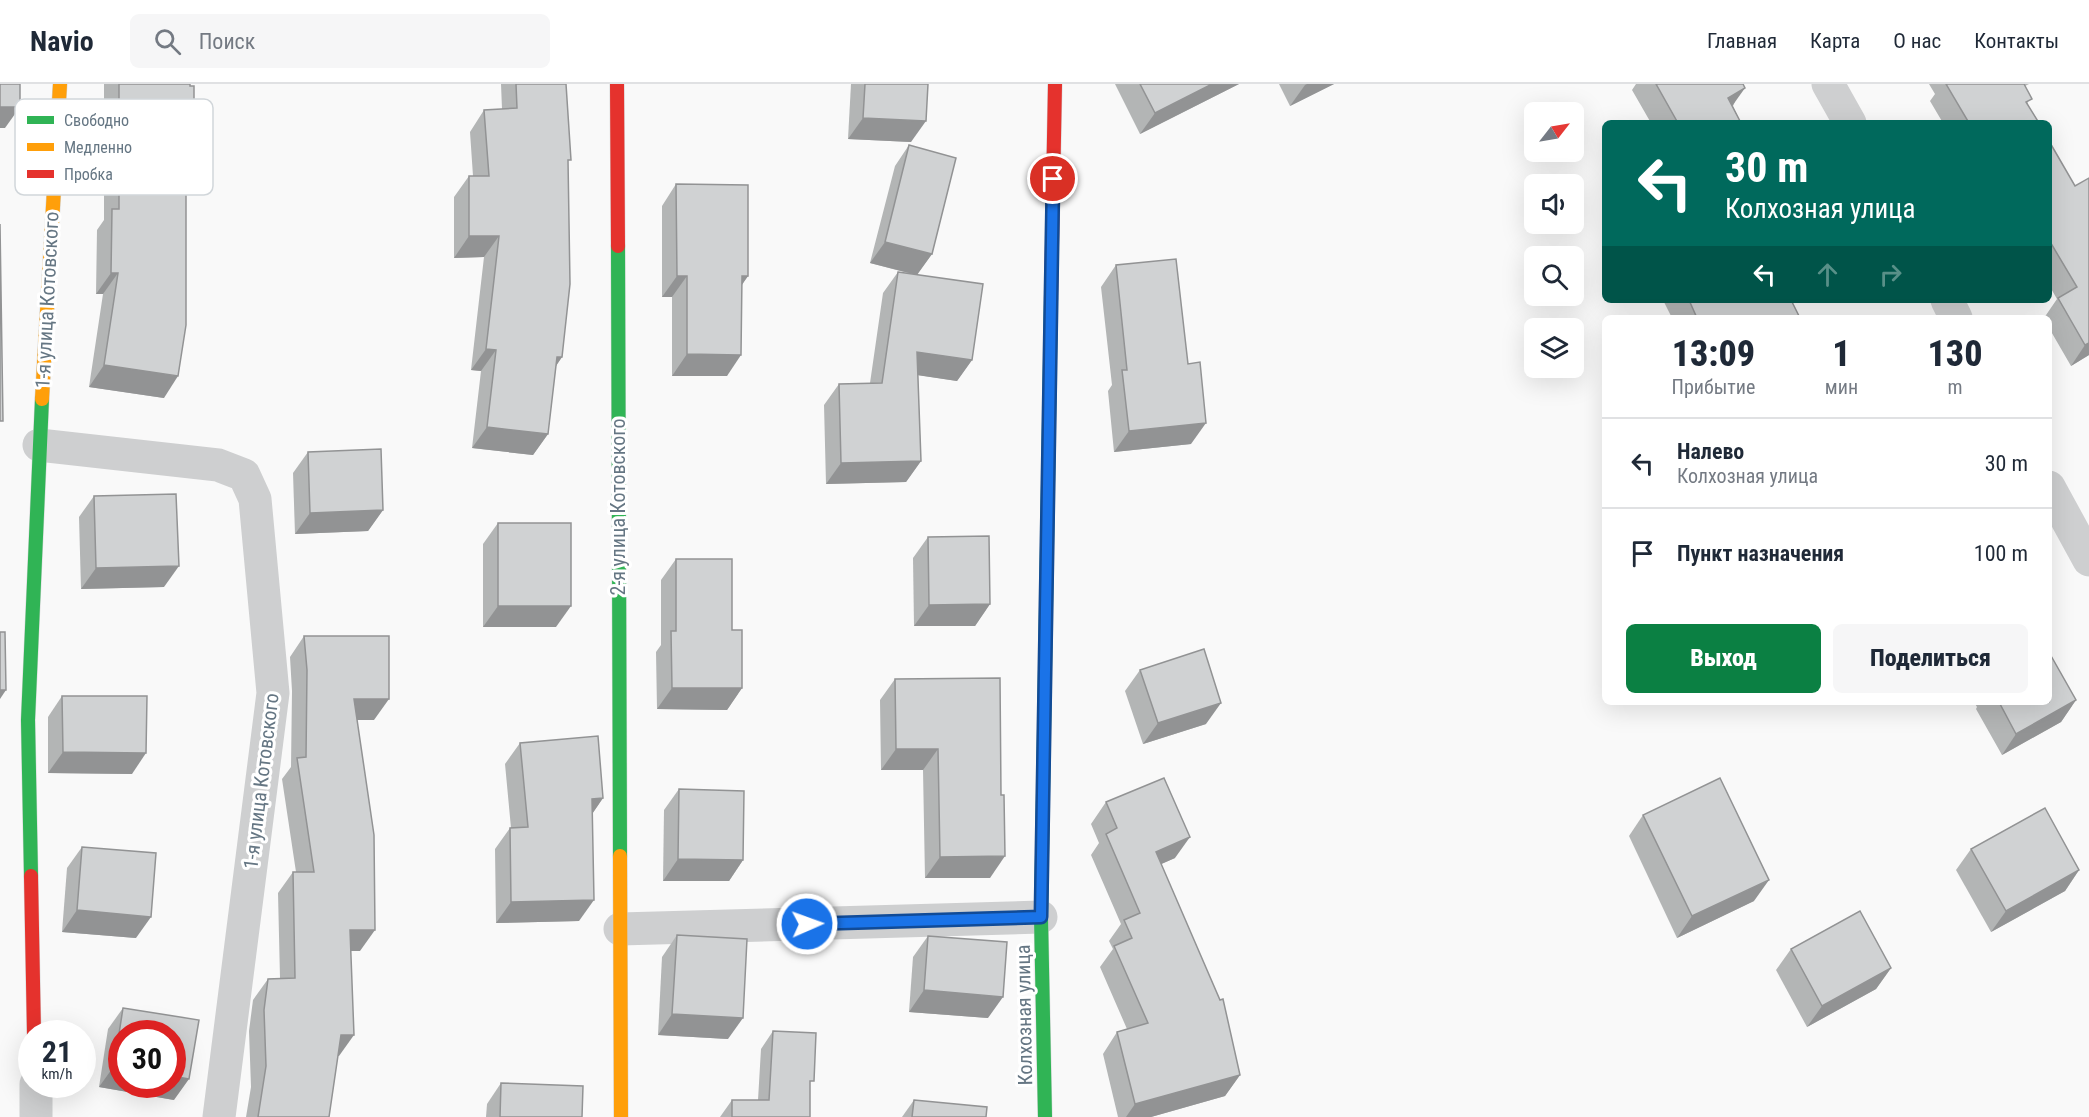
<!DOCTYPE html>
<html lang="ru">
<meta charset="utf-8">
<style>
:root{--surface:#fff;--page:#f6f6f7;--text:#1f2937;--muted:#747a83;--line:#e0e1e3;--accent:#0b8043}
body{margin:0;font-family:"Roboto Condensed",sans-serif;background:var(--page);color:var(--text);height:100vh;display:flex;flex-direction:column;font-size:22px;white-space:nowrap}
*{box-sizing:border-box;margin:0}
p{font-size:20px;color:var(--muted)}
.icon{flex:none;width:33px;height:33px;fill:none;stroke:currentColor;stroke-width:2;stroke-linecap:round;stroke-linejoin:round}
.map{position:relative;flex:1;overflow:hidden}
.details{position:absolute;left:1602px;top:231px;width:450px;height:390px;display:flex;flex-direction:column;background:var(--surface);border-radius:9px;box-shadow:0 6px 24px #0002}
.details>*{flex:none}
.guide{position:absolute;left:1602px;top:36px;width:450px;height:183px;border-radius:9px;box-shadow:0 6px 24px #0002;background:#00695c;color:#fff;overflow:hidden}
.needle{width:39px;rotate:59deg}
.controls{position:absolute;left:1524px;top:18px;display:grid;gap:12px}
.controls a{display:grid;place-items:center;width:60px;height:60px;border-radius:9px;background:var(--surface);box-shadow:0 6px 24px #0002;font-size:30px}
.speed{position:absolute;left:18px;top:936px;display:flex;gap:12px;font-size:30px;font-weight:700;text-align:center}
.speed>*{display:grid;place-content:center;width:78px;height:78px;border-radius:50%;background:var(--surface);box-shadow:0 6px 24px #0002;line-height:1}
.speed small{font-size:15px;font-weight:400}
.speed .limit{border:9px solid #d22;background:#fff;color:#111}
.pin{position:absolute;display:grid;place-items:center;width:51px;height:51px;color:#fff;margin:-26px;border:3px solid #fff;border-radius:50%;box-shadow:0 2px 6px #0007}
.me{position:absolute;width:66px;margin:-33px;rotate:88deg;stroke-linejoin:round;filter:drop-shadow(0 0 4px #0008)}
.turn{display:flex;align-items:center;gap:21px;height:126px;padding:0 24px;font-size:27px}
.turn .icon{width:78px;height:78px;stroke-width:2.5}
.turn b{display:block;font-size:42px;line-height:51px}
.lanes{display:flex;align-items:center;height:57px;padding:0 24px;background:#0003;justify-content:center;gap:30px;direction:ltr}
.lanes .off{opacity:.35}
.eta{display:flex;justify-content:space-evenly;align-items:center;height:102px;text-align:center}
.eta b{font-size:36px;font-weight:800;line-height:42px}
.cta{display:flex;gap:12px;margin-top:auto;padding:12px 24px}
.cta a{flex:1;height:69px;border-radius:9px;background:var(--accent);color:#fff;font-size:24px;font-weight:800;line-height:69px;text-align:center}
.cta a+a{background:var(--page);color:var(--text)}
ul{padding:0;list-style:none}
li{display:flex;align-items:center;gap:18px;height:90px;padding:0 24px;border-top:2px solid var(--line)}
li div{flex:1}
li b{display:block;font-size:22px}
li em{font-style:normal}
header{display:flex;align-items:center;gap:36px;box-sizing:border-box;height:84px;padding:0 30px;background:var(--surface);border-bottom:2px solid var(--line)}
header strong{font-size:28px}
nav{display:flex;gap:33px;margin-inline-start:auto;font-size:21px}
.search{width:420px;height:54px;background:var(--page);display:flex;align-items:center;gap:15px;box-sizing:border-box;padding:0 21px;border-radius:9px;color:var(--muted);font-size:22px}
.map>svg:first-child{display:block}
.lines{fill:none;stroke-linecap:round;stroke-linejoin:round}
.fast-casing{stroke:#d5d6d7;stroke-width:15}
.slow-casing{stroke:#d5d6d7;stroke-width:15}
.jam-casing{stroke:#d5d6d7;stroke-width:15}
.street{stroke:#cecfd0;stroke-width:33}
.fast{stroke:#30b455;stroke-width:14}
.slow{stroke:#ff9f0a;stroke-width:14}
.jam{stroke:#e5322d;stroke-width:14}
.wall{fill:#b3b5b5}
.shaded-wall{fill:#929394}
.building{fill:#d0d2d3;stroke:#929394;stroke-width:1.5}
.route-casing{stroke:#114b97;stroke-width:15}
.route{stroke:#1a73e8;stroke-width:10}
.labels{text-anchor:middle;stroke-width:6;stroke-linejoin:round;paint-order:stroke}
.street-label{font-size:20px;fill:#657683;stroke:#fff}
.key{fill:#fff;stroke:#d1d6da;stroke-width:1.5}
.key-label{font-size:16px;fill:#657683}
</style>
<header>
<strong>Navio</strong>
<div class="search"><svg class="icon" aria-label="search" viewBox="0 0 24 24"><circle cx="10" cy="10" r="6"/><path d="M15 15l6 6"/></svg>Поиск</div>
<nav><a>Главная</a><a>Карта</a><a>О нас</a><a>Контакты</a></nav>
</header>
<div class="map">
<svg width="2089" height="1033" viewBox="0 0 2089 1033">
<rect width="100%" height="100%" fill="#f9f9f9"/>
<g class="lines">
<g class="fast-casing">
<g id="fast">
<path d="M618,162l2,610"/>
<path d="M31,792l-3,-156 14,-321"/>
<path d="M1045,1033l-4,-200 10,-619"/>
</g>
</g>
<g class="slow-casing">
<g id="slow">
<path d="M42,315l18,-315"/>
<path d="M620,772l1,261"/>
</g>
</g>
<g class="jam-casing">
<g id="jam">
<path d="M617,0l1,162"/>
<path d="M1051,214l4,-214"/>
<path d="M31,792l3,158"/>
</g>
</g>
<g class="street">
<path d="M1828,0l22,39"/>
<path d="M1947,216l9,18"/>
<path d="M39,361l179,20 26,10 11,24 18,194 -54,424"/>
<path d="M2049,403l40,73"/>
<path d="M620,845l421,-12"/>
<path d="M36,1000v33"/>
</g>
<use href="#fast" class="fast"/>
<use href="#slow" class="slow"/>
<use href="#jam" class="jam"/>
</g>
<g class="wall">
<path d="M104,0h86l-4,76 -22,238 -75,-11 14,-93h-7l1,-64 7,-10z"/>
<path d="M501,0h65l2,80 -6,193 -6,9 -8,68 -15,21 -61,-7 9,-77 -10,-1 13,-113 -30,1v-61l15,-21h4l-3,-44 14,-22 18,-1z"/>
<path d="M851,0h77l-17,58 -63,-3z"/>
<path d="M1115,0h124l-99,50z"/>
<path d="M1279,0h55l-44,22z"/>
<path d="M1636,0h107l-10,22 8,17h-90l-19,-33z"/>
<path d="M1929,0h100l-4,2 3,19 11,18h-96l-13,-22 5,-7z"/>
<path d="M2049,57l40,214 -18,11 -22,-38v-10h-5l13,-19 -8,-14z"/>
<path d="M909,61l23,109 -15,20 55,86 -15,21 -39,-6 3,86 -15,21 -80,2 -2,-79 15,-21 31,-1 13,-90 15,-21 10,1 -38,-10 25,-97z"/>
<path d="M676,100l72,92 -6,8 -15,92h-55v-79h-10v-91z"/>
<path d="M1116,181l75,179 -77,8 -6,-61 4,-6 -11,-98z"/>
<path d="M1663,216h128l9,18h-128z"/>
<path d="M308,368l75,58 -15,21 -73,3 -2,-61z"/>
<path d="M94,412l70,91 -83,2 -2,-72z"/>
<path d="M498,439l58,104h-73v-83z"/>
<path d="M928,453l62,67 -15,22h-61l-1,-68z"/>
<path d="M676,475l56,71 10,58 -15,22 -70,-1 -1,-57 5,-7v-65z"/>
<path d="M304,552l70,84h-17l3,231h-9l-12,105h-1l-9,61h-83l5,-30 -2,-56 4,-31 15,-21 12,-1 -2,-85 15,-21h3l-14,-93 9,-12 1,-76 -2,-34z"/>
<path d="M1140,586l66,54 -63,20 -18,-53z"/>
<path d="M895,595l106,116 -11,83h-65l-2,-108h-42l-1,-70z"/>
<path d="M62,612l70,78 -84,-1v-56z"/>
<path d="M2076,616l-15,22 -59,33 -26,-46 1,-2 -3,-5h75z"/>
<path d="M520,659l83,55 -11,16 -13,107 -83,2 -1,-74 15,-21h1l-6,-64z"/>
<path d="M679,705l64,71 -14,21h-66l1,-71z"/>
<path d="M1106,718l69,56 -14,6 79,211 -15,21 -74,21h-33l-15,-63 14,-22 10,-3 -27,-62 13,-18 -4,-8 12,-17 -30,-69 8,-12 -8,-19z"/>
<path d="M1643,731l111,86 -77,37 -48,-102z"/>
<path d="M82,763l54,91 -74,-6 5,-64z"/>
<path d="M1971,765l108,21 -14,21 -74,41 -35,-62z"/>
<path d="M677,851l51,104 -70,-4 4,-78z"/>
<path d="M928,852l60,82 -79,-6 4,-55z"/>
<path d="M1791,865l100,19 -15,21 -69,38 -31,-57z"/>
<path d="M123,924l51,92 -75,-13 9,-58z"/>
<path d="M773,947l37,56v30h-90l12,-17h26l3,-51z"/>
<path d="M501,999l81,34h-96l1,-13z"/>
<path d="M914,1016l72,17h-84z"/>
</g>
<g class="shaded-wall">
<path d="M1212,0h27l-99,50 15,-21z"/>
<path d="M1307,0h27l-44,22 15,-21z"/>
<path d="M1745,4l-15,21 -2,-11z"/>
<path d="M0,23h20l-15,21h-5z"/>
<path d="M863,34l63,3 -15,21 -63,-3z"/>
<path d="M186,65h8l-15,22z"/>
<path d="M469,152h30l-15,21 -30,1z"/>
<path d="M885,158l47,12 -15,21 -47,-12z"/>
<path d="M111,189h7l-15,21h-7z"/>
<path d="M677,192h10l-15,21h-10z"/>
<path d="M742,192h6l-15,22z"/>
<path d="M2089,259v12l-18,11 14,-21z"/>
<path d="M486,265l10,1 -15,21 -10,-1z"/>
<path d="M917,268l55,8 -15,21 -54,-8z"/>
<path d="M687,270l54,1 -14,21h-55z"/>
<path d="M557,273h5l-15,22z"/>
<path d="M104,281l74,11 -14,22 -75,-11z"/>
<path d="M1206,339l-15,21 -77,8 15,-21z"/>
<path d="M487,343l61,7 -15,21 -61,-7z"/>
<path d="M921,377l-15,21 -80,2 15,-21z"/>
<path d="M383,426l-15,21 -73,3 15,-21z"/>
<path d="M179,482l-15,21 -83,2 15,-21z"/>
<path d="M990,520l-15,22h-61l15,-21z"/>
<path d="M498,522h73l-15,21h-73z"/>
<path d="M672,604h70l-15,22 -70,-1z"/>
<path d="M0,606h6l-6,9z"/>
<path d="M354,615h35l-15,21h-35z"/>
<path d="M2076,616l-15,22 -59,33 14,-21z"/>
<path d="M1221,619l-15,21 -63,20 15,-21z"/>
<path d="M896,665h42l-15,21h-42z"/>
<path d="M63,668l83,1 -14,21 -84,-1z"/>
<path d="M603,714l-15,22 4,-21z"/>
<path d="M1190,753l-15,21 -34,15 15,-21z"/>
<path d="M1005,772l-15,22h-65l15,-21z"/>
<path d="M678,775l65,1 -14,21h-66z"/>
<path d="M2079,786l-14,21 -74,41 15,-21z"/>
<path d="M1769,796l-15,21 -77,37 15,-22z"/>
<path d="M594,816l-15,21 -83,2 15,-21z"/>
<path d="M77,826l74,7 -15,21 -74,-6z"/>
<path d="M350,846h25l-15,21h-24z"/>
<path d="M1891,884l-15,21 -69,38 15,-21z"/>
<path d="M924,906l79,7 -15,21 -79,-6z"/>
<path d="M672,930l71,4 -15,21 -70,-4z"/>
<path d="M341,951h13l-15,21h-12z"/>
<path d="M114,982l8,1v17h50v-8l17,3 -15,21 -75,-13z"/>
<path d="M1240,991l-15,21 -74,21h-25l9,-13z"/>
</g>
<g class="building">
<rect x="0" y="0" width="20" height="23"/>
<path d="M119,0h71v2h4v63h-8v176l-8,51 -74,-11 14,-92h-7l1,-64h7z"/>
<path d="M516,0h50l5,76h-3l2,124 -8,73h-5l-9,77 -61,-7 9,-77 -10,-1 13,-113h-30v-60h20l-5,-66 33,-2z"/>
<path d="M865,0h63l-2,37 -63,-3z"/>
<path d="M1140,0h72l-57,29z"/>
<path d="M1656,0h87l2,4 -17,10 13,25h-63z"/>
<path d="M1946,0h78l8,15 -6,3 13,21h-70z"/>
<path d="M2049,57l26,45 14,-8v165l-4,2 -27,-47 19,-11 -28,-47z"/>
<path d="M909,61l47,13 -24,96 -47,-12z"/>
<path d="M676,100l72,1v91h-6l-1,79 -54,-1v-78h-10z"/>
<path d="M0,140l3,197h-3z"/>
<path d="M1176,175l12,105 12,-2 6,61 -77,8 -7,-61h5l-11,-105z"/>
<path d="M898,188l85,12 -11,76 -55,-8 4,109 -80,2 -2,-79 43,-1z"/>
<path d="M1689,216h102l9,18h-103z"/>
<path d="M381,365l2,61 -73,3 -2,-61z"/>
<path d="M176,410l3,72 -83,2 -2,-72z"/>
<rect x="498" y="439" width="73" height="83"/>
<path d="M989,452l1,68 -61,1 -1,-68z"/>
<path d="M676,475h56v71h10v58h-70l-1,-57h5z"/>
<path d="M0,548h5l1,58h-6z"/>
<path d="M304,552h85v63h-35l20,136 1,95h-25l4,105h-13l-12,82h-71l8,-51 -2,-56 4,-31 27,-1 -2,-106h21l-17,-114 9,-1 1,-87z"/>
<path d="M1204,565l17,54 -63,20 -18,-53z"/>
<path d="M2050,570l26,46 -60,34 -17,-32h50v-47z"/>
<path d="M1000,594l1,117h3l1,61 -65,1 -2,-108h-42l-1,-70z"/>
<path d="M62,612h85l-1,57 -83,-1z"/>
<path d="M598,652l5,62 -11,1 2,101 -83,2 -1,-74 18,-1 -8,-84z"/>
<path d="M1164,694l26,59 -34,15 64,148 3,-1 17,76 -105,29 -18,-72 31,-9 -34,-77 18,-8 -8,-18 16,-7 -34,-79 11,-6 -11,-26z"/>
<path d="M1720,694l49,102 -77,36 -49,-101z"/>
<path d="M679,705l65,2 -1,69 -65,-1z"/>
<path d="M2045,724l34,62 -73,41 -35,-62z"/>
<path d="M82,763l74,6 -5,64 -74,-7z"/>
<path d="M1860,827l31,57 -69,38 -31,-57z"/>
<path d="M677,851l70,4 -4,79 -71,-4z"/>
<path d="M928,852l79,6 -4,55 -79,-7z"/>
<path d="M123,924l76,12 -10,59 -17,-3v-42h-50v33l-8,-1z"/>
<path d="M773,947l43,2 -2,48h-4v36h-78v-17h37z"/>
<path d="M501,999l82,3 -1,31h-82z"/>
<path d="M914,1016l73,7 -1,10h-74z"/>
</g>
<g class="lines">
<g class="route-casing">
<path id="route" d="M807,840l234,-7 12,-738"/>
</g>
<use href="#route" class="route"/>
</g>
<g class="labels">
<g class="street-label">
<text transform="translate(47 216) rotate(-87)" y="7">1-я улица Котовского</text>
<text transform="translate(618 423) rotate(-90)" y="7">2-я улица Котовского</text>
<text transform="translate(261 697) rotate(-83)" y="7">1-я улица Котовского</text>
<text transform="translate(1024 931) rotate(-91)" y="7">Колхозная улица</text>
</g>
</g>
<rect x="15" y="15" width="198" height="96" rx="9" class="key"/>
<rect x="27" y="32" width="27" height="8" fill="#30b455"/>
<rect x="27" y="59" width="27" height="8" fill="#ff9f0a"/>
<rect x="27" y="86" width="27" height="8" fill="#e5322d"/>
<g class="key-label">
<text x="64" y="42">Свободно</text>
<text x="64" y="69">Медленно</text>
<text x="64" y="96">Пробка</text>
</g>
</svg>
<div class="controls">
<a><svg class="needle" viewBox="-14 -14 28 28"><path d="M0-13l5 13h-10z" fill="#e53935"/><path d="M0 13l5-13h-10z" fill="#747a83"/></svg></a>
<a><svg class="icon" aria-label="sound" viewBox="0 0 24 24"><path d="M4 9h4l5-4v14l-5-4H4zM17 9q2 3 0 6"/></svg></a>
<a><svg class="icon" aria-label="search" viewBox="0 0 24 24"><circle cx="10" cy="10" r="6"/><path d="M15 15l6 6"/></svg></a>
<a><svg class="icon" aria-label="layers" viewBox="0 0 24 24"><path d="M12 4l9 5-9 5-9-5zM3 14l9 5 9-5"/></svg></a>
</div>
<div class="speed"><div>21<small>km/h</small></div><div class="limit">30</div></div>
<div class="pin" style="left:1053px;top:95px;background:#d93025"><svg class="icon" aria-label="arrive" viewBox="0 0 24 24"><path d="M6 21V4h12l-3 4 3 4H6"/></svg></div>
<svg class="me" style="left:807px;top:840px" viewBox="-20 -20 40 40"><circle r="17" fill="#1a73e8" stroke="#fff" stroke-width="3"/><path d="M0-11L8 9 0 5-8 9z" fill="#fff"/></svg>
<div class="guide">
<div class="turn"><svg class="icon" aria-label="left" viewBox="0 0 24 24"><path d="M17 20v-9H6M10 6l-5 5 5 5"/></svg><div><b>30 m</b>Колхозная улица</div></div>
<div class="lanes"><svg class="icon" aria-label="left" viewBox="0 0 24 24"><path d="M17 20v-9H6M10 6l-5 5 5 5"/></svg><svg class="icon off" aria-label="ahead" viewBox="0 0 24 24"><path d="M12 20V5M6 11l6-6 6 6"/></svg><svg class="icon off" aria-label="right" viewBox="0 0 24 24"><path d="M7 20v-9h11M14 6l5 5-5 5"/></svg></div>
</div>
<section class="details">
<div class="eta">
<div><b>13:09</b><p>Прибытие</p></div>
<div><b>1</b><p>мин</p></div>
<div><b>130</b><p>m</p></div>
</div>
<ul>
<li><svg class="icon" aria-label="left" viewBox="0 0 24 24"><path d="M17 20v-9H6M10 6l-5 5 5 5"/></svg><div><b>Налево</b><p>Колхозная улица</p></div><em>30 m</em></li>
<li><svg class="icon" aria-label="arrive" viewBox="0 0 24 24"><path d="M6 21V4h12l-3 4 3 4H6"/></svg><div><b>Пункт назначения</b></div><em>100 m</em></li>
</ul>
<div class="cta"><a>Выход</a><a>Поделиться</a></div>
</section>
</div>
